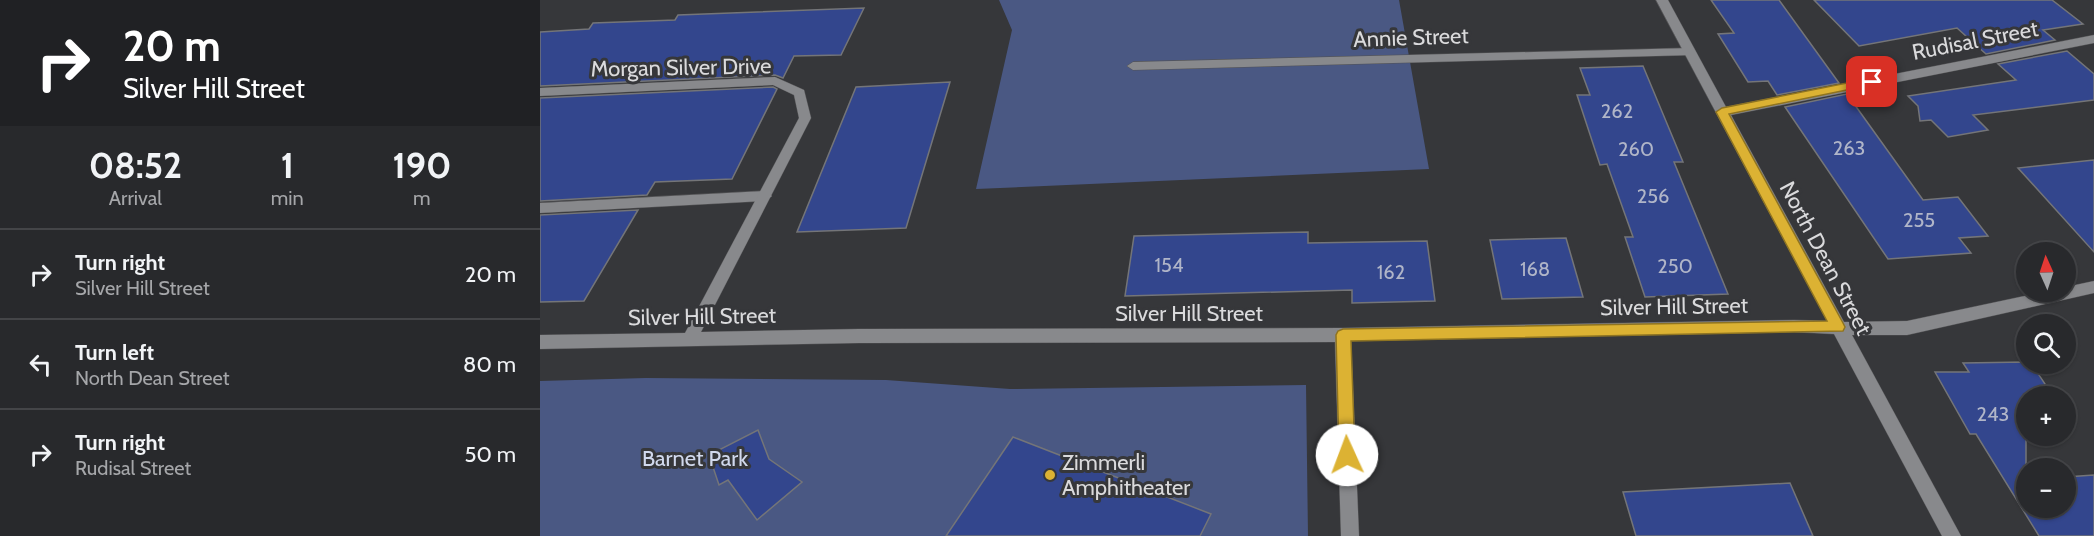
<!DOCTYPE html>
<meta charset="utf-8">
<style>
:root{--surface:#28292c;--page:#303134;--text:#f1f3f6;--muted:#a5a6a9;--line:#444548}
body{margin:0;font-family:Cabin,sans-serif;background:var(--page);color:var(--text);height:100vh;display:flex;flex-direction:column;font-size:22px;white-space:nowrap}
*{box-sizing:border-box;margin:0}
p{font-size:20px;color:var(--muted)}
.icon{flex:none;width:33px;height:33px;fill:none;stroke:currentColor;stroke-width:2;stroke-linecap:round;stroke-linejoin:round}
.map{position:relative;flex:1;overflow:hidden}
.drawer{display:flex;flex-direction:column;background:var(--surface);width:540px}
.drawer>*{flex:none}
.banner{background:#202124;color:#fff;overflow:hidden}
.needle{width:39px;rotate:357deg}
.tools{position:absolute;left:1476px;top:242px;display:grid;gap:12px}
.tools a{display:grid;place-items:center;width:60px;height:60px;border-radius:50%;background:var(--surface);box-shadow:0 2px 4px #0004,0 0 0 2px var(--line);font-size:30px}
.pin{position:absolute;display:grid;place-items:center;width:51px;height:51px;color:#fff;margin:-26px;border-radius:12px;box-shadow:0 3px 9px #0006}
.me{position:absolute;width:66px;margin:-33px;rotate:358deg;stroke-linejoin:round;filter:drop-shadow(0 0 4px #0008)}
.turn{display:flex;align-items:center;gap:21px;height:126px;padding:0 24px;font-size:27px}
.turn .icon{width:78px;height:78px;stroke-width:2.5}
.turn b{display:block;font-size:42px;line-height:51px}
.eta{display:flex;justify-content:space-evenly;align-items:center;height:102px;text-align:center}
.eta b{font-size:36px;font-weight:700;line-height:42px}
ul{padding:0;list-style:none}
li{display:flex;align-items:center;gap:18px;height:90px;padding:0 24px;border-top:2px solid var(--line)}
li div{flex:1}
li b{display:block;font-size:22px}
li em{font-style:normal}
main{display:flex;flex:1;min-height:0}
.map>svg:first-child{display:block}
.green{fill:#4a5883}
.building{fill:#33468d;stroke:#747578;stroke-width:1.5}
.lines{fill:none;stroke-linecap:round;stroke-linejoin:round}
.service-casing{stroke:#535355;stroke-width:1}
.minor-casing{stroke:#535355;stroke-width:1}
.service{fill:#88898c;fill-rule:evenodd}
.minor{fill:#88898c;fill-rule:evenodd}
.route{fill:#dcb233;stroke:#8f7421;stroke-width:1.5}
.poi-dot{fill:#dcb233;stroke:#36373a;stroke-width:2}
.labels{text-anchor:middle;stroke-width:6;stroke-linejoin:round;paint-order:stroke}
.number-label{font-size:20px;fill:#b0b5c8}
.street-label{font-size:22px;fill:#dadadc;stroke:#36373a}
.park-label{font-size:22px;fill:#d1d9ed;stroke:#36373a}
.poi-label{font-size:22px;fill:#dadadc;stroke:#36373a;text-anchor:start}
</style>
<main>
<section class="drawer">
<div class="banner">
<div class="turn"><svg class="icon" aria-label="right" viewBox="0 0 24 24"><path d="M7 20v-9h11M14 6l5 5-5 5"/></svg><div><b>20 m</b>Silver Hill Street</div></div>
</div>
<div class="eta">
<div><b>08:52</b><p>Arrival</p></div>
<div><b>1</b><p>min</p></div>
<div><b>190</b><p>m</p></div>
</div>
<ul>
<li><svg class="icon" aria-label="right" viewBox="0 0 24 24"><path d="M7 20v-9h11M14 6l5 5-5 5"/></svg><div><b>Turn right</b><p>Silver Hill Street</p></div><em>20 m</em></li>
<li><svg class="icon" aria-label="left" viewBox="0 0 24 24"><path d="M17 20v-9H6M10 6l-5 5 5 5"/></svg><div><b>Turn left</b><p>North Dean Street</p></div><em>80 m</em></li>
<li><svg class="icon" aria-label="right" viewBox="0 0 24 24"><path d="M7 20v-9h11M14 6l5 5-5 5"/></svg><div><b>Turn right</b><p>Rudisal Street</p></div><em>50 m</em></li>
</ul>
</section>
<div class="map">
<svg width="1554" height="536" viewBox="0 0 1554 536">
<rect width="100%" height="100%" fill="#36373a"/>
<g class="green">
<path d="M459,0h400l30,169 -453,20 36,-159z"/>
<path d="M106,378l240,2 124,9 296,-4 2,151h-768v-155z"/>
</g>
<g class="building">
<path d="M1171,0h68l60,83 -62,12 -9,-14 -20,1 -30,-48 16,-1z"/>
<path d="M1274,0h238l31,24 -40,6 12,10 -69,14 -29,-26 -98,18z"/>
<path d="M324,8l-23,47 -47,1 -11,22 -8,-3 -235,11v-54l49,-3 4,-6 82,-3 3,-5z"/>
<path d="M1527,51l27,23v26l-121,15 15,15 -40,7 -17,-17 -11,1 -2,-15 -10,-10 108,-16 -18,-16z"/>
<path d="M1103,66l40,96h-9l54,132 -83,3 -20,-60h8l-26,-73 -7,1 -23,-70h13l-10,-27z"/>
<path d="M410,82l-44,146 -109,4 59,-145z"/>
<path d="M233,87l4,2 -45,90 -77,3 -8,13 -107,6v-103z"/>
<path d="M1307,94l76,106 35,-3 30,39 -29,2 12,15 -83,6 -103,-152z"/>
<path d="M1554,160v92l-76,-84z"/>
<path d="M98,210l-54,91 -44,1v-87z"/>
<path d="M768,232v11l119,-2 8,60 -83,2v-13l-227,6 9,-60z"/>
<path d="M1026,238l17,59 -81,2 -12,-59z"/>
<path d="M1486,362l5,1 22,33h-27v111h40v-30l28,-2v61h-55l-63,-102h-6l-35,-62h34l-6,-9z"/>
<path d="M218,430l11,29 33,23 -45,38 -29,-40 -9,5 -10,-30z"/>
<path d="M473,437l198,77 -11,22h-254z"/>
<path d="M1250,483l23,53h-177l-13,-44z"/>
</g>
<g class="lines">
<g class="service-casing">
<g id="service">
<path d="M1150,48l4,1v6l-561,15 -6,-4 6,-4z"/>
<path d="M225,191l7,5 -7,5 -225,12v-10z"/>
</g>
</g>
<g class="minor-casing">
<path id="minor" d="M1116,0h12l58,107 368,-72v8l-363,72 113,207 63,-1 141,-30h18v-4l28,-6v12l-187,42h-55l109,201h-19l-108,-202 -40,-2 -443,9 8,195h-18l-6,-194 -476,1 -319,6v-14l145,-2 114,-215 -5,-23 -21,-10 -233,11v-8l235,-11 29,13 7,28 -110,214 158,-3 484,-1 451,-8 33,1z"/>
</g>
<use href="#service" class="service"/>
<use href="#minor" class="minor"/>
</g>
<path class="route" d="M1332,78l5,4 -1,2 -147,30 114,209 2,4 -2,4 -492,10 4,114 -2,5 -6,2 -5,-2 -3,-5 -3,-120 2,-4 5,-2 484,-8 -111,-209 6,-4z"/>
<circle class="poi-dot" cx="510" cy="475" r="6"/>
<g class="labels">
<g class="number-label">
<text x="1077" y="118">262</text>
<text x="1309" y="155">263</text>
<text x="1096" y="156">260</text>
<text x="1113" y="203">256</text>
<text x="1379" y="227">255</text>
<text x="629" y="272">154</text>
<text x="1135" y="273">250</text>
<text x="995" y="276">168</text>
<text x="851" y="279">162</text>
<text x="1453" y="421">243</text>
</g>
<g class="street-label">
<text transform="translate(871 37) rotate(-2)" y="8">Annie Street</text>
<text transform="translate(1435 40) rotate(-11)" y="8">Rudisal Street</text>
<text transform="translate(141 67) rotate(-1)" y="8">Morgan Silver Drive</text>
<text transform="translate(1286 258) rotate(62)" y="8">North Dean Street</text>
<text transform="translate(1134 306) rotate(-1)" y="8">Silver Hill Street</text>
<text x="649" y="321">Silver Hill Street</text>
<text transform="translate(162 316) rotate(-1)" y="8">Silver Hill Street</text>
</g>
<g class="park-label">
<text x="155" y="466">Barnet Park</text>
</g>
<g class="poi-label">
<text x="522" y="470">Zimmerli<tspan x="522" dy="25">Amphitheater</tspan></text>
</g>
</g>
</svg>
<div class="tools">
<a><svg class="needle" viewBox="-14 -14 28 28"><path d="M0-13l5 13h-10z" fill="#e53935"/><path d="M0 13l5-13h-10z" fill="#a5a6a9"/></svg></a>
<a><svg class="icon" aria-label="search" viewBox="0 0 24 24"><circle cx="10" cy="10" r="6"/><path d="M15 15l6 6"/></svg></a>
<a>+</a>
<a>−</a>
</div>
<div class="pin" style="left:1332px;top:82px;background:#d93025"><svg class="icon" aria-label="arrive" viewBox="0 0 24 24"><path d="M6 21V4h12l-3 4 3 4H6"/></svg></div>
<svg class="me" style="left:807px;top:455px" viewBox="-20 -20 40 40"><circle r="19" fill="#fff"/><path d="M0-13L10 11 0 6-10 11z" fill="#dcb233"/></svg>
</div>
</main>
